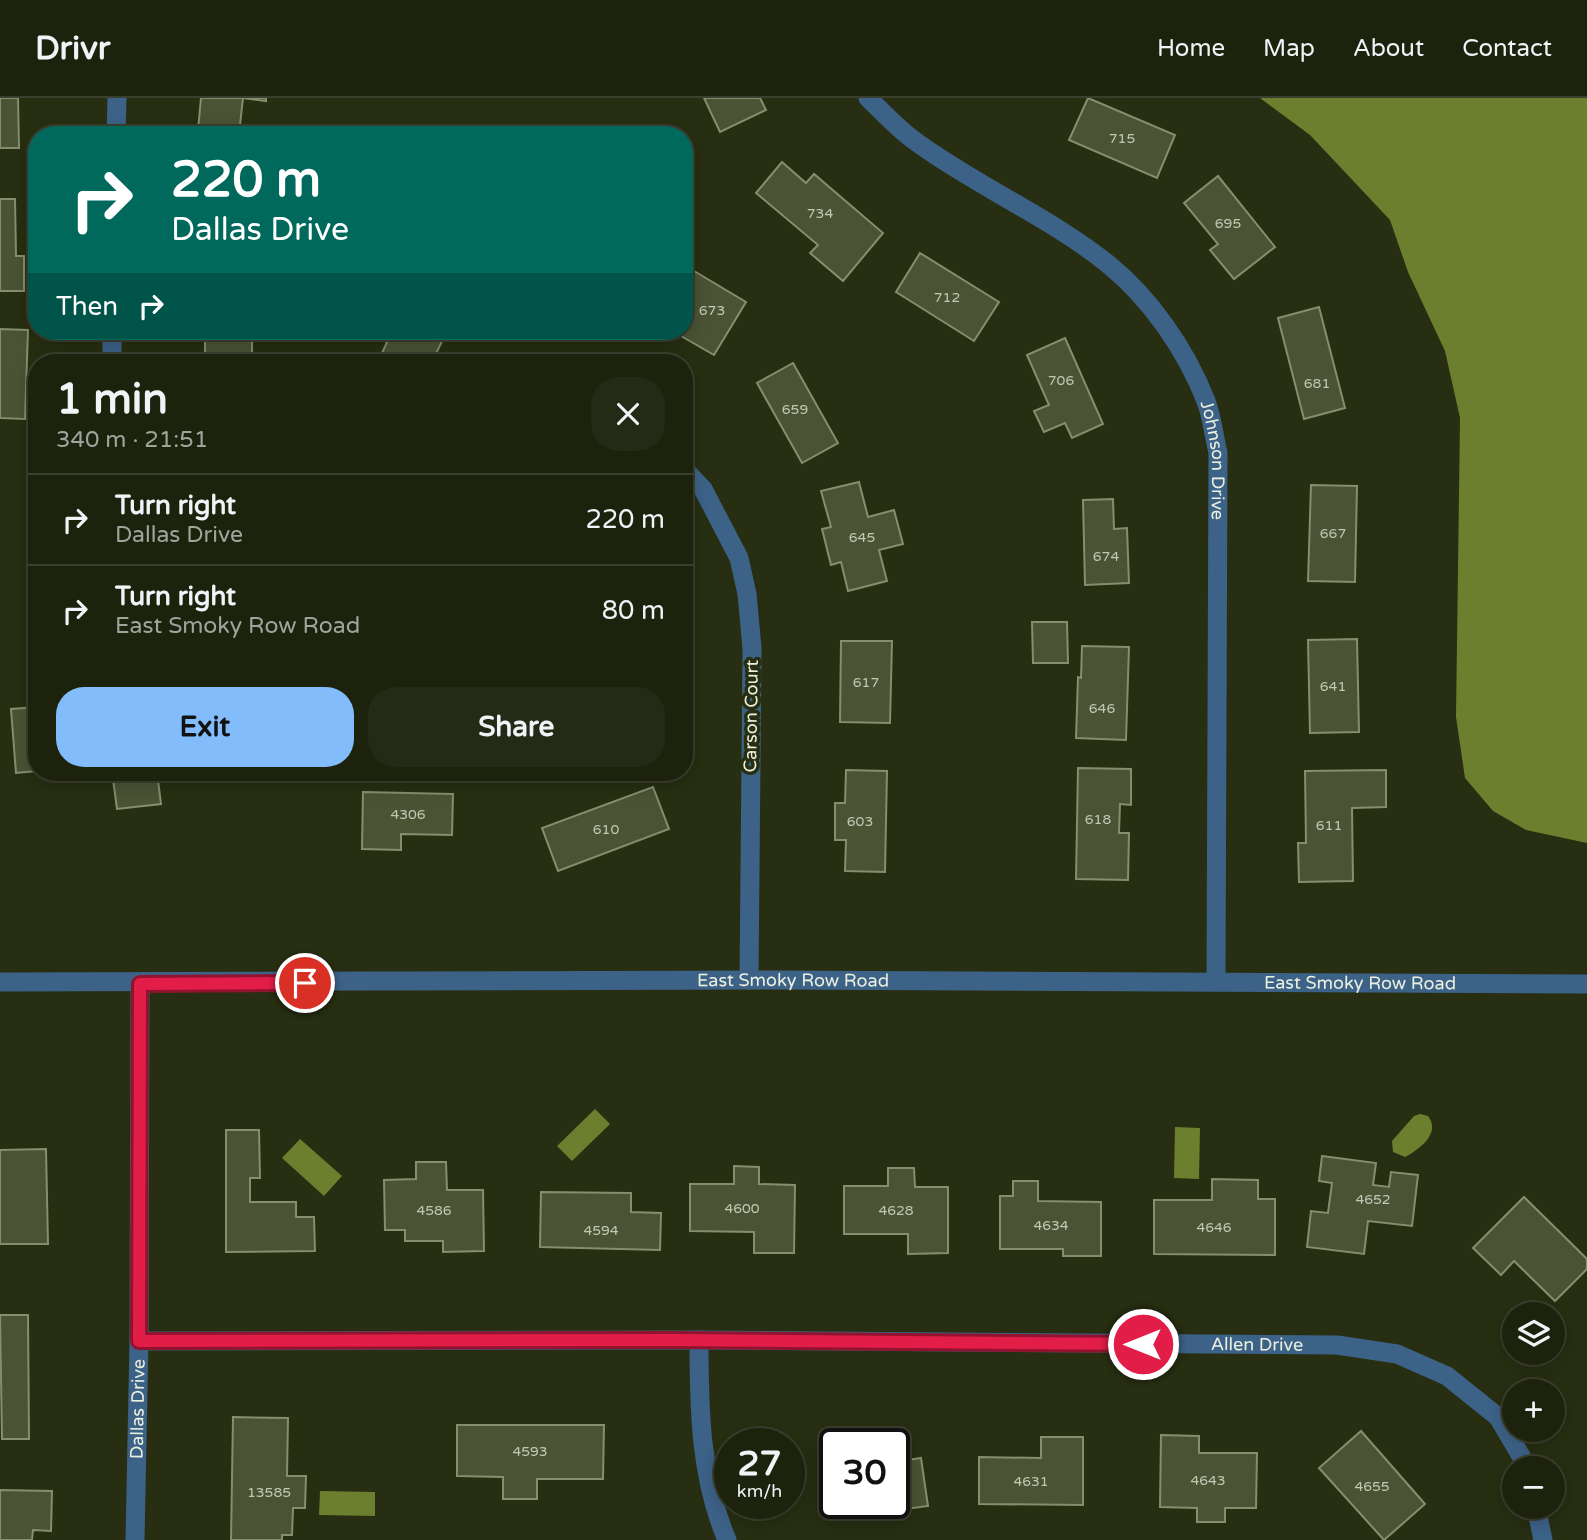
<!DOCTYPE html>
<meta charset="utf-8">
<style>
:root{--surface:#1d220d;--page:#252a16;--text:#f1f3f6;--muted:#a0a49d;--line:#3b3f2e;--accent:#82bcfa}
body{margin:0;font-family:"Varela Round",sans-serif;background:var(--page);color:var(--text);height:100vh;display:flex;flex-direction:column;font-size:26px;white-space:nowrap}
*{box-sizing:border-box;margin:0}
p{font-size:23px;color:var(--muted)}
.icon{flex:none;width:38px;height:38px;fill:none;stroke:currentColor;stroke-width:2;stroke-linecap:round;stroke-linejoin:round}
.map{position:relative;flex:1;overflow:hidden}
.side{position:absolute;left:28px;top:256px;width:665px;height:427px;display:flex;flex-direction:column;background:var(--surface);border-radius:28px;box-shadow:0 4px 18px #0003,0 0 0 2px var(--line)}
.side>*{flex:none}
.banner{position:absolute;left:28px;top:28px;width:665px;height:214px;border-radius:28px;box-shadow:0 4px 18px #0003,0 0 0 2px var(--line);background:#00695c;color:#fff;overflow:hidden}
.fabs{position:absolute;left:1502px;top:1204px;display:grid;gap:14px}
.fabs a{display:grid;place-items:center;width:63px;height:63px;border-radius:50%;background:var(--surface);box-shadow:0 4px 18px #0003,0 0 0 2px var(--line);font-size:35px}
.speed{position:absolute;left:714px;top:1330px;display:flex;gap:14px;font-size:35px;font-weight:700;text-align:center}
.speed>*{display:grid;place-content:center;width:91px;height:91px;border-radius:50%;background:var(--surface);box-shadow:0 4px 18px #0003,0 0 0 2px var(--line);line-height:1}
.speed small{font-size:18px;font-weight:400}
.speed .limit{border:4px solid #111;border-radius:10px;background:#fff;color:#111}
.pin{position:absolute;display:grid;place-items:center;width:60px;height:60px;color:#fff;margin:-30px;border:4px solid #fff;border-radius:50%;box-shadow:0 2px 7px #0007}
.me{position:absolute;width:77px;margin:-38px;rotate:270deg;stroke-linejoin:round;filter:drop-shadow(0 0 5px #0008)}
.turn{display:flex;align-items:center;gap:24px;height:147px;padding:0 28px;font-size:32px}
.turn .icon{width:91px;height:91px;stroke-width:2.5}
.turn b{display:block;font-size:49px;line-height:60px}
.then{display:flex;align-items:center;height:66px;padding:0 28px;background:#0003;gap:14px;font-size:26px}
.round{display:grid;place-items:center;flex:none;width:74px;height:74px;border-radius:28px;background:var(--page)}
.summary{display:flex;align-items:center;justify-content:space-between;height:119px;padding:0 28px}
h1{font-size:42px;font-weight:800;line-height:52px}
.primary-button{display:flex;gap:14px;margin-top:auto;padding:14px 28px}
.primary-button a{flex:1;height:80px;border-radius:28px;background:var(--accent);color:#111;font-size:28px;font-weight:800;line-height:80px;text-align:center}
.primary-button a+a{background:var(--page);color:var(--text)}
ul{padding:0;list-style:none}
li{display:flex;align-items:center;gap:21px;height:91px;padding:0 28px;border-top:2px solid var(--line)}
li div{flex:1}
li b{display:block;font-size:26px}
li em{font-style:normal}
header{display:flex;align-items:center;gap:42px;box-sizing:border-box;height:98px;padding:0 35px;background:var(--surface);border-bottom:2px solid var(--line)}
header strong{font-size:33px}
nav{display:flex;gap:38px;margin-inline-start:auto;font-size:24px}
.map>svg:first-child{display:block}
.water{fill:#6c7f2e}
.building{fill:#4b5335;stroke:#858e6e;stroke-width:2}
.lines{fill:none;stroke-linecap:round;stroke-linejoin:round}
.minor{stroke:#3d6288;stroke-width:19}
.tertiary{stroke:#3d6288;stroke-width:19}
.route-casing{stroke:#92132f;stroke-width:18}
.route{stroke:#e11d48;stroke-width:12}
.labels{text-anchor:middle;stroke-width:7;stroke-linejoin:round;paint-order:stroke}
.number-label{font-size:14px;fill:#c2c8b4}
.street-label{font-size:18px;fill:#eaefde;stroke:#272e11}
</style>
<header>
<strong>Drivr</strong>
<nav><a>Home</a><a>Map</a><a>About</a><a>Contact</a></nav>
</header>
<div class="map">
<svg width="1587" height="1442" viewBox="0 0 1587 1442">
<rect width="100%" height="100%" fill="#272e11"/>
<g class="water">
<path d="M1260,0h327v745l-61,-13 -33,-19 -28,-33 -9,-61 4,-299 -15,-67 -37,-79 -18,-52 -80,-85z"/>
<path d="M595,1011l15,15 -38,37 -15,-15z"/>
<path d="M1420,1016l8,2c13,17 -8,33 -23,41l-12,-5 -1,-11 22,-25z"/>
<path d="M1175,1029l25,1 -1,51 -25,-1z"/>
<path d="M300,1041l42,37 -18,20 -42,-38z"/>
<path d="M320,1393l55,1v24l-56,-1z"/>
</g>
<g class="building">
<path d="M0,0h18l1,50h-19z"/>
<path d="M201,0h65v3l-23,-3 -4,36 -41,-4z"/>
<path d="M704,0h56l6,12 -46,22z"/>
<path d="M1088,0l87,37 -18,43 -88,-38z"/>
<path d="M782,64l24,21 8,-9 69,59 -40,48 -33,-28 8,-8 -62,-52z"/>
<path d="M1218,78l57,71 -41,32 -24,-29 8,-6 -34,-41z"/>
<path d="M0,101h15l1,57h8v35h-24z"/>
<path d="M920,155l79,49 -25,39 -78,-49z"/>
<path d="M684,167l62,37 -32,53 -33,-19 9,-14 -6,-3z"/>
<path d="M1319,209l26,101 -41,11 -26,-101z"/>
<path d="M0,231l28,1 -3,89 -25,-1z"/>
<rect x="205" y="233" width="47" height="31"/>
<path d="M392,233h55l-15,31h-54z"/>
<path d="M1065,240l38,86 -31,14 -7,-15 -21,9 -10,-21 15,-6 -22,-50z"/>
<path d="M793,265l45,80 -36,20 -45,-80z"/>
<path d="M859,384l9,35 26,-7 9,34 -24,6 8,31 -39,10 -7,-29 -10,3 -9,-36 9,-2 -10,-36z"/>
<path d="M1311,387l46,1 -2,96 -47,-1z"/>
<path d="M1113,401l1,30 13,-1 2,55 -44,2 -2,-85z"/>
<path d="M1032,524h35l1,41h-35z"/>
<path d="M1357,541l2,93 -49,1 -2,-93z"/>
<path d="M841,543h51l-2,82 -50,-1z"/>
<path d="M1082,548l47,1 -3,93 -50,-2 2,-61 3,1z"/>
<path d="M37,609v64l-21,2 -5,-64z"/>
<path d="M1078,670l53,1v36l-11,-1 -1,29h10l-1,47 -52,-1z"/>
<path d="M846,672l41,1 -2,101 -40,-1 1,-31h-11v-37h10z"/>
<path d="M1386,672v37l-34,1 1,73 -54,1 -1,-39h8l-1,-72z"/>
<path d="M112,674h45l4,32 -44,5z"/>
<path d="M653,689l16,42 -111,42 -16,-43z"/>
<path d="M363,694l90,2 -1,41 -51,-1v16l-39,-1z"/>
<path d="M226,1032h33l1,48h-10v24h46v15h18l1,34 -89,1z"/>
<path d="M46,1051l2,95h-48v-94z"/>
<path d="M1322,1058l54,7 -3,22 16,2 2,-15 27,3 -6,51 -44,-5 -4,33 -57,-7 4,-36 17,2 4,-30 -13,-2z"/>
<path d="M416,1064h30l1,28h36l1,61 -41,1v-11h-38v-11h-20l-1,-50 32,-1z"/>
<path d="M734,1068l25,1v17l36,1 -1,68h-40v-21l-64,-1v-47h44z"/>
<path d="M888,1070h26l1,19h33v66l-40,1v-20h-64v-48h44z"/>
<path d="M1212,1081l46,1v19h17v56l-121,-1v-54h58z"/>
<path d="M1013,1083h25v20l63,1v54h-38v-7h-63v-53h13z"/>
<path d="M541,1094l90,1v19l30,1 -1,37 -120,-3z"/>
<path d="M1524,1099l63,62v10l-32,32 -41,-40 -13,14 -28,-27z"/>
<path d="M0,1217h28l1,124h-27z"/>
<path d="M233,1319l55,1 -1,58h19l-1,32h-12l-1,27h-10v5h-51z"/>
<path d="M457,1327h147l-1,54h-66v20h-34v-22l-46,-1z"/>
<path d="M1361,1333l64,73 -41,36 -65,-72z"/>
<path d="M1161,1337l38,1v17h58l-1,55h-31v14h-28v-14l-37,-1z"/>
<path d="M1041,1339h42v68l-104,-1v-47l62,1z"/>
<path d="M835,1352v53h59v-41l27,-4 7,48 -94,13 -9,-68z"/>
<path d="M0,1392l52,1 -1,40 -18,-1 -1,10h-32z"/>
</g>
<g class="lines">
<g class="minor">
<path id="s1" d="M868,0c15,14 30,31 47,43 61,45 133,75 193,123 43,35 78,86 98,137 6,16 8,35 12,52l-2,529"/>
<path d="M116,37l1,-37"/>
<path d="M112,264v-31"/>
<path d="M684,371l19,20 36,69 8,36 5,54 -3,332"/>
<path d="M699,1242c0,68 1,137 28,200"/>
<path id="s2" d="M139,1243l560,-1 638,5 60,9 50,22 51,41 30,51"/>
<path d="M1536,1409l7,33"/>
<path id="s3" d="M135,1442l4,-199 1,-357"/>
</g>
<path class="tertiary" id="s4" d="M0,884l777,-2 810,4"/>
</g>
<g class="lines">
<g class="route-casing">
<path id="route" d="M305,885l-165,1 -1,357 533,-1 471,4"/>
</g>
<use href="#route" class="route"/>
</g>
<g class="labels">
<g class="number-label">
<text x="1122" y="45">715</text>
<text x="820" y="120">734</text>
<text x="1228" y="130">695</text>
<text x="947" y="204">712</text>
<text x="712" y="217">673</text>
<text x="1061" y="287">706</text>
<text x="1317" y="290">681</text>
<text x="795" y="316">659</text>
<text x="1333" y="440">667</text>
<text x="862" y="444">645</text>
<text x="1106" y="463">674</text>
<text x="866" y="589">617</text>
<text x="1333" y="593">641</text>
<text x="1102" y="615">646</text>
<text x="408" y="721">4306</text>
<text x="1098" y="726">618</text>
<text x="860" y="728">603</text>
<text x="1329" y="732">611</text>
<text x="606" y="736">610</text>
<text x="1373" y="1106">4652</text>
<text x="742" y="1115">4600</text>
<text x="434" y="1117">4586</text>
<text x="896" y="1117">4628</text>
<text x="1051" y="1132">4634</text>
<text x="1214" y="1134">4646</text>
<text x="601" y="1137">4594</text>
<text x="530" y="1358">4593</text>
<text x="1208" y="1387">4643</text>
<text x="1031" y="1388">4631</text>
<text x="1372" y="1393">4655</text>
<text x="269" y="1399">13585</text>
</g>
<g class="street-label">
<text dy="6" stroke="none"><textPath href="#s1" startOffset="523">Johnson Drive</textPath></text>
<text transform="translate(751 618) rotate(-89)" y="6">Carson Court</text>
<text dy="6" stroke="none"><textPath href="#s4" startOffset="793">East Smoky Row Road</textPath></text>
<text dy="6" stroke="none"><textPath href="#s4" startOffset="1360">East Smoky Row Road</textPath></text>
<text dy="6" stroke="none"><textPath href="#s2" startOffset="1118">Allen Drive</textPath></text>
<text dy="6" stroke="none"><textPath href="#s3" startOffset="131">Dallas Drive</textPath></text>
</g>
</g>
</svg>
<div class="fabs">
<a><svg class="icon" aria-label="layers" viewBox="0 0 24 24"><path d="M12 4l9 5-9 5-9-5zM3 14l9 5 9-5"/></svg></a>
<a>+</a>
<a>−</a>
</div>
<div class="speed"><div>27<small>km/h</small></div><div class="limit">30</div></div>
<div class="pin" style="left:305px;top:885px;background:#d93025"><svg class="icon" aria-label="arrive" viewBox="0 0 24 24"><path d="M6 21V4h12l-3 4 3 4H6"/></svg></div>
<svg class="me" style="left:1143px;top:1246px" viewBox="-20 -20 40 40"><circle r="17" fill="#e11d48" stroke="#fff" stroke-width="3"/><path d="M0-11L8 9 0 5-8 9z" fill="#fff"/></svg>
<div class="banner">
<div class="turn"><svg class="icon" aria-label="right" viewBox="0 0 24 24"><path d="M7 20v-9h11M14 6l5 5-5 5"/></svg><div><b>220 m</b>Dallas Drive</div></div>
<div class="then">Then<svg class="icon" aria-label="right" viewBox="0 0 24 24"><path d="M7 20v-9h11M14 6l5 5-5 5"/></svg></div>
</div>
<section class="side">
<div class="summary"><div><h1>1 min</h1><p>340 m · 21:51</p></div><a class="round"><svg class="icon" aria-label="close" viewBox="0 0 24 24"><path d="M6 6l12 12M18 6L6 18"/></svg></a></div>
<ul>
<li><svg class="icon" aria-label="right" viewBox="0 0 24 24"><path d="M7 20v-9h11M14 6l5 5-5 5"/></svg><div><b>Turn right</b><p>Dallas Drive</p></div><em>220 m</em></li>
<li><svg class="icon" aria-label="right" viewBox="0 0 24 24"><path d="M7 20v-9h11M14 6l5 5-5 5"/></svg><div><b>Turn right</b><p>East Smoky Row Road</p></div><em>80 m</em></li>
</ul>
<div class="primary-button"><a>Exit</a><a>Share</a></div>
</section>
</div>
